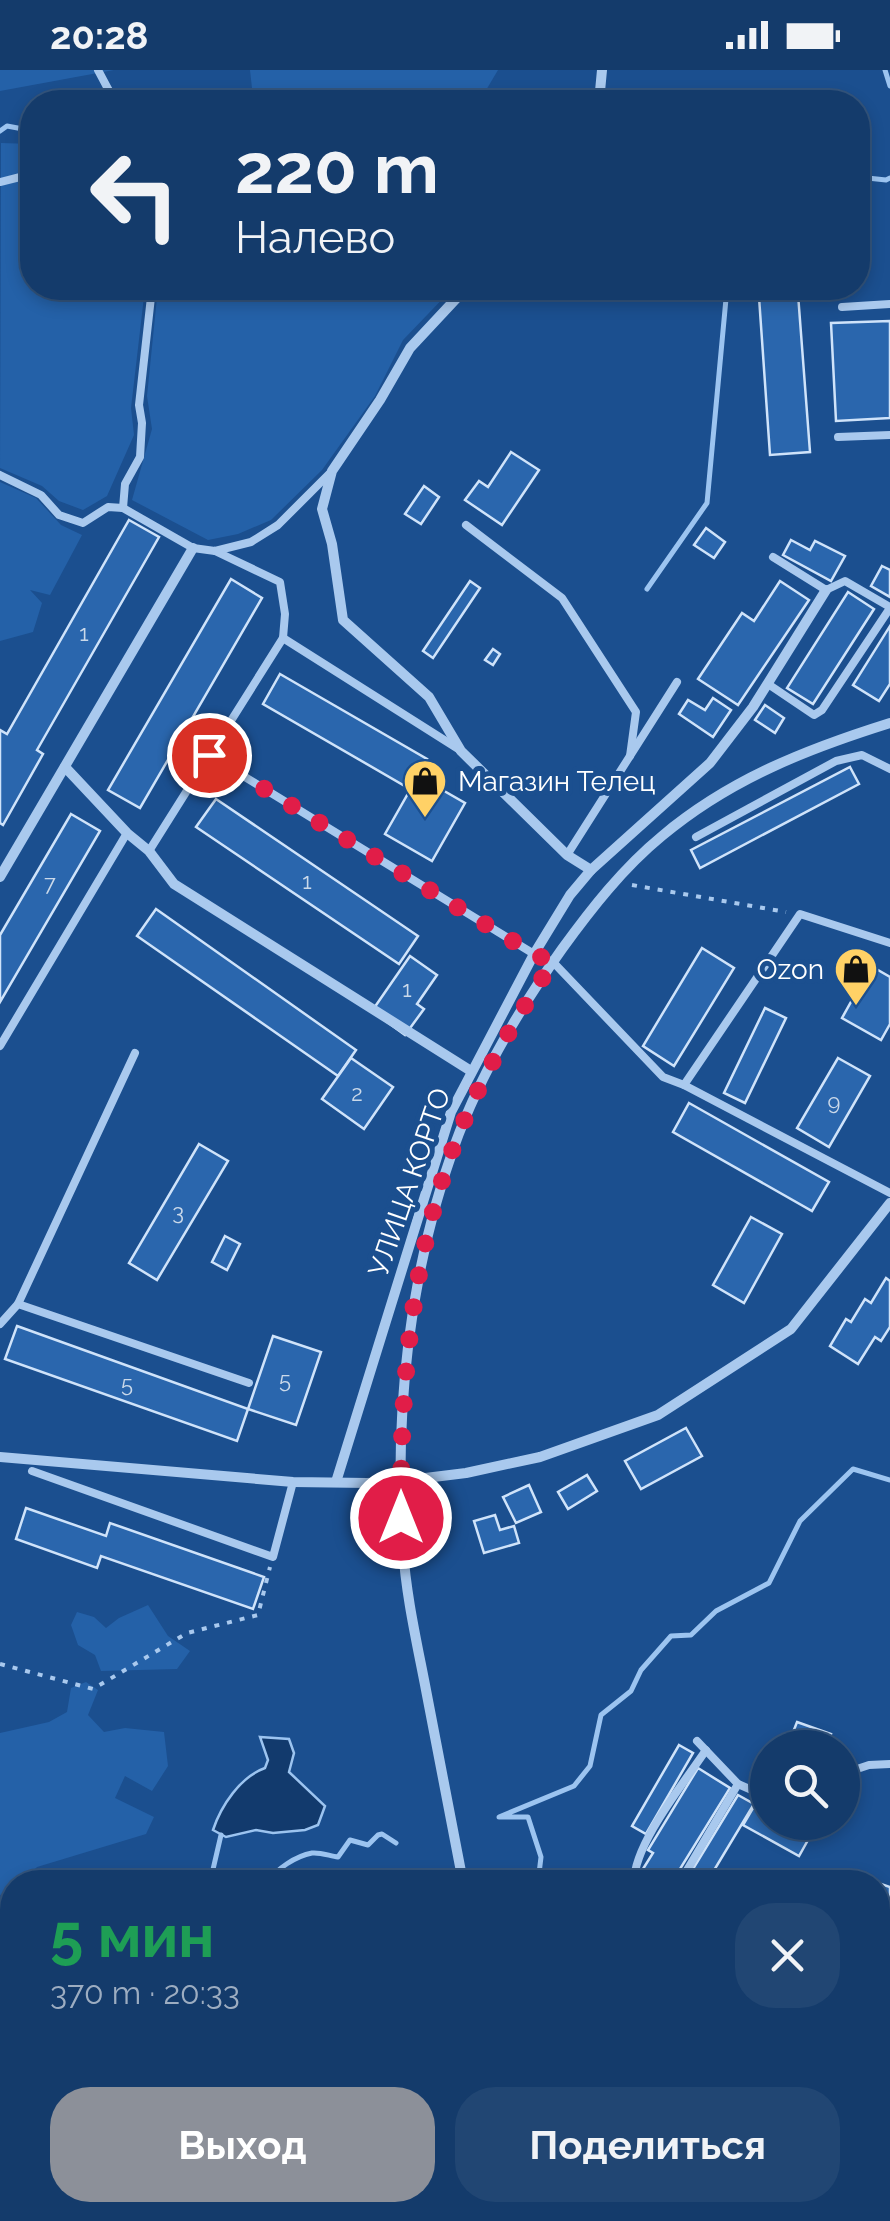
<!DOCTYPE html>
<html lang="ru">
<meta charset="utf-8">
<style>
:root{--surface:#143b6b;--page:#214673;--text:#f1f3f6;--muted:#9dadc1;--line:#33557e;--accent:#8c9099}
body{margin:0;font-family:Raleway,sans-serif;background:var(--page);color:var(--text);height:100vh;display:flex;flex-direction:column;font-size:38px;white-space:nowrap}
*{box-sizing:border-box;margin:0}
p{font-size:32px;color:var(--muted)}
.icon{flex:none;width:55px;height:55px;fill:none;stroke:currentColor;stroke-width:2;stroke-linecap:round;stroke-linejoin:round}
.map{position:relative;flex:1;overflow:hidden}
.panel{position:absolute;left:0px;top:1800px;width:890px;height:352px;display:flex;flex-direction:column;background:var(--surface);border-radius:40px 40px 0 0;box-shadow:0 5px 15px #0003,0 0 0 2px var(--line)}
.panel>*{flex:none}
.top-card{position:absolute;left:20px;top:20px;width:850px;height:210px;border-radius:40px;box-shadow:0 5px 15px #0003,0 0 0 2px var(--line);background:#143b6b;color:var(--text);overflow:hidden}
.buttons{position:absolute;left:750px;top:1660px;display:grid;gap:20px}
.buttons a{display:grid;place-items:center;width:110px;height:110px;border-radius:50%;background:var(--surface);box-shadow:0 5px 15px #0003,0 0 0 2px var(--line);font-size:50px}
.pin{position:absolute;display:grid;place-items:center;width:85px;height:85px;color:#fff;margin:-42px;border:5px solid #fff;border-radius:50%;box-shadow:0 2px 10px #0007}
.me{position:absolute;width:110px;margin:-55px;rotate:0deg;stroke-linejoin:round;filter:drop-shadow(0 0 8px #0008)}
.turn{display:flex;align-items:center;gap:35px;height:210px;padding:0 50px;font-size:45px}
.turn .icon{width:130px;height:130px;stroke-width:2.5}
.turn b{display:block;font-size:70px;line-height:85px}
.round{display:grid;place-items:center;flex:none;width:105px;height:105px;border-radius:40px;background:var(--page)}
.headline{display:flex;align-items:center;justify-content:space-between;height:170px;padding:0 50px}
h1{font-size:60px;font-weight:700;line-height:75px;color:#1e9e55}
.primary-button{display:flex;gap:20px;margin-top:auto;padding:20px 50px}
.primary-button a{flex:1;height:115px;border-radius:40px;background:var(--accent);color:#fff;font-size:40px;font-weight:700;line-height:115px;text-align:center}
.primary-button a+a{background:var(--page);color:var(--text)}
.status{display:flex;justify-content:space-between;align-items:center;height:70px;padding:0 50px;background:var(--surface);direction:ltr}
.status svg{height:28px;fill:currentColor}
.map>svg:first-child{display:block}
.green{fill:#2461a8}
.water{fill:#123a6d;stroke:#9cc4f0;stroke-width:2.5}
.lines{fill:none;stroke-linecap:round;stroke-linejoin:round}
.stream{stroke:#9cc4f0;stroke-width:5}
.building{fill:#2a66ad;stroke:#cfe3fa;stroke-width:2.5}
.path{stroke:#a9c9ee;stroke-width:4;stroke-dasharray:5 8;stroke-linecap:butt}
.service{stroke:#a9c9ee;stroke-width:8}
.minor{stroke:#a9c9ee;stroke-width:10}
.route{stroke:#e11d48;stroke-width:18;stroke-dasharray:0 32.4}
.labels{text-anchor:middle;stroke-width:10;stroke-linejoin:round;paint-order:stroke}
.number-label{font-size:22px;fill:#cad9ea}
.poi-label{font-size:28px;fill:#fff;stroke:#1b4f8f;text-anchor:start}
.street-label{font-size:28px;fill:#fff;stroke:#1b4f8f}
</style>
<div class="status"><b>20:28</b><svg viewBox="0 0 49 12"><path d="M0 12V9h3v3zM5 12V6h3v6zM10 12V3h3v9zM15 12V0h3v12zM26 1h20v11H26zM47 4h2v5h-2z"/></svg></div>
<div class="map">
<svg width="890" height="2151" viewBox="0 0 890 2151">
<rect width="100%" height="100%" fill="#1b4f8f"/>
<g class="green">
<path d="M0,0h114l-114,21z"/>
<path d="M250,0h248l-19,32h-139l-6,-3 -82,-11z"/>
<path d="M1,73l31,1v144h113l-14,120 3,27 -27,61 -24,14 -24,-9 -17,-15 -42,-18z"/>
<path d="M158,218h295l-50,52 -28,56 -53,74 -51,50 -33,14 -30,6 -76,-40 20,-71 -5,-33z"/>
<path d="M0,412l36,16 25,27 21,10 -32,60 -20,-5 12,13 -9,29 -33,9z"/>
<path d="M148,1535l20,31 22,15 -13,18 -76,2 -6,-16 -17,-10 -7,-20 6,-13 17,5 12,11 13,-10z"/>
<path d="M86,1612l12,8 -10,25 16,17 21,-4 39,4 4,34 -16,25 -27,-15 -10,22 39,19 -8,17 -109,33 -16,15h-9l-1,10 -11,3v-162l49,-11 18,-10 4,-24z"/>
<path d="M7,1851l5,1v49l-12,4v-50z"/>
<path d="M658,2140h49l7,11h-65l-2,-3z"/>
</g>
<path class="water" d="M260,1667l29,2 5,14 -5,19 36,34 -7,19 -13,5 -32,3 -17,-3 -30,7 -13,-7c8,-24 27,-53 52,-62l3,-8z"/>
<g class="lines">
<g class="stream">
<path d="M885,0l5,16"/>
<path d="M0,61l7,-5 16,3 4,8h5"/>
<path d="M858,107l28,3 4,-2"/>
<path d="M647,519l60,-86 20,-215"/>
<path d="M205,1812l6,-4 10,-43"/>
<path d="M268,1812c8,-13 28,-26 44,-29 8,-1 18,3 26,4l12,-17 18,5 10,-10 4,-1 14,9"/>
<path d="M538,1812l3,-25 -13,-40h-29l75,-31 16,-20 11,-51 30,-24 10,-21 30,-34 20,-1 25,-24 53,-28 31,-62 53,-52 37,11"/>
<path d="M0,1993l3,-23 9,-2"/>
<path d="M624,2140l11,11"/>
</g>
</g>
<g class="building">
<path d="M798,224l12,158 -40,3 -11,-158z"/>
<path d="M890,251v97l-54,3 -5,-98z"/>
<path d="M511,382l28,18 -37,55 -37,-25 14,-19 9,6z"/>
<path d="M424,416l15,11 -18,27 -16,-10z"/>
<path d="M129,450l30,17 -122,213 6,4 -40,71 -3,-2v-93l7,4z"/>
<path d="M706,458l19,14 -11,16 -20,-13z"/>
<path d="M791,470l19,10 5,-9 30,15 -14,25 -48,-26z"/>
<path d="M882,496l8,4v27l-19,-11z"/>
<path d="M231,509l31,19 -122,210 -32,-18z"/>
<path d="M470,511l10,7 -47,70 -10,-7z"/>
<path d="M780,511l29,19 -71,105 -40,-26 44,-66 12,8z"/>
<path d="M848,522l26,17 -61,95 -26,-16z"/>
<path d="M890,556v58l-11,17 -26,-16z"/>
<path d="M493,579l7,5 -7,11 -8,-5z"/>
<path d="M280,604l147,85 -17,30 -147,-85z"/>
<path d="M713,628l18,12 -18,27 -34,-23 9,-14 17,10z"/>
<path d="M765,635l19,13 -9,15 -20,-13z"/>
<path d="M850,697l9,17 -159,84 -9,-18z"/>
<path d="M418,706l47,27 -33,58 -47,-27z"/>
<path d="M216,729l202,137 -19,28 -203,-137z"/>
<path d="M71,744l29,17 -100,171v-67z"/>
<path d="M156,839l200,141 -18,26 -201,-140z"/>
<path d="M702,878l32,20 -60,98 -31,-20z"/>
<path d="M410,886l27,19 -20,29 7,5 -19,26 -33,-24z"/>
<path d="M871,896l19,11v47l-9,16 -39,-22z"/>
<path d="M765,938l21,10 -41,85 -21,-10z"/>
<path d="M351,988l42,29 -29,42 -42,-30z"/>
<path d="M838,988l32,18 -41,71 -32,-19z"/>
<path d="M689,1033l140,79 -17,29 -139,-79z"/>
<path d="M199,1074l29,17 -71,119 -28,-17z"/>
<path d="M751,1147l31,17 -38,69 -31,-18z"/>
<path d="M225,1166l15,8 -13,26 -15,-8z"/>
<path d="M886,1208l4,3v46l-9,14 -6,-4 -17,27 -28,-18 16,-27 5,3 14,-23 6,4z"/>
<path d="M17,1256l231,83 -11,32 -232,-82z"/>
<path d="M273,1266l48,16 -25,73 -48,-16z"/>
<path d="M686,1358l16,28 -61,33 -16,-28z"/>
<path d="M587,1405l10,16 -29,18 -10,-17z"/>
<path d="M529,1415l12,27 -25,11 -13,-26z"/>
<path d="M26,1438l80,28 4,-13 154,54 -11,32 -152,-53 -4,12 -81,-29z"/>
<path d="M495,1445l5,15 14,-4 5,17 -35,10 -10,-32z"/>
<path d="M797,1652l34,12 -4,13 -35,-12z"/>
<path d="M679,1675l14,8 -47,81 -14,-8z"/>
<path d="M698,1698l32,20 -58,94h-25l5,-7 -9,-6 10,-16 -5,-3z"/>
<path d="M738,1725l16,9 -47,78h-22z"/>
<path d="M753,1738l15,8v6h10l30,18 -9,16 -56,-31z"/>
<path d="M878,1813l12,4v25l-12,-4z"/>
<path d="M878,1853l9,4 -4,12 -5,-2z"/>
<path d="M758,2140h32l-5,11h-33z"/>
</g>
<g class="lines">
<g class="path">
<path d="M632,815l154,27"/>
<path d="M0,1594l93,25 94,-56 71,-18 12,-48"/>
<path d="M541,2142l8,1 6,-3"/>
<path d="M46,2151l52,-11"/>
</g>
<g class="service">
<path d="M98,0l17,32"/>
<path d="M0,112l32,-8"/>
<path d="M842,237l48,-3"/>
<path d="M838,367l52,-2"/>
<path d="M0,405l41,20 18,20 24,8 25,-16 15,1 70,40 22,3 36,-9 27,-17 54,-54"/>
<path d="M123,438l2,-24 15,-27 2,-34 -3,-18 13,-117"/>
<path d="M466,455l96,73 74,114 -6,44"/>
<path d="M215,481l65,31 5,32 -2,24"/>
<path d="M773,487l53,33 19,-9 45,26"/>
<path d="M768,614l46,31 8,-5 68,-102"/>
<path d="M209,685l325,199 19,8 110,115 21,8 206,108"/>
<path d="M696,767l140,-76 26,-6 28,14"/>
<path d="M149,781l134,-213 177,112"/>
<path d="M567,785l110,-173"/>
<path d="M0,976l127,-213"/>
<path d="M684,1015l116,-171 90,29"/>
<path d="M18,1234l117,-251"/>
<path d="M0,1254l18,-20 231,79"/>
<path d="M32,1401l241,86 20,-75"/>
<path d="M697,1671l41,43 30,13"/>
<path d="M842,1704l27,-9 21,-1"/>
<path d="M634,1812c0,-38 50,-99 72,-132"/>
<path d="M680,1812l58,-98"/>
<path d="M717,2140l7,11"/>
</g>
<g class="minor">
<path d="M599,32l3,-32"/>
<path d="M466,218l-56,60 -30,52 -48,71 -10,38 10,35 11,76 86,77 32,54 106,104 24,15"/>
<path d="M65,697l62,66 22,18 25,33 297,187"/>
<path d="M0,807l193,-329"/>
<path d="M0,1387l293,25 74,1 34,-2 65,-8 74,-16 118,-42 133,-86 99,-126"/>
<path d="M336,1412l115,-370 83,-158 36,-59 21,-25 119,-107 43,-56 73,-117"/>
<path d="M463,1812c-12,-64 -25,-128 -37,-192 -9,-47 -20,-94 -23,-142 -9,-133 6,-275 51,-401 24,-68 66,-139 108,-198 29,-40 61,-81 100,-113 68,-57 145,-87 228,-113"/>
<path d="M878,2070l9,-18 3,-15"/>
<path d="M525,2140l2,11"/>
<path d="M836,2151l5,-11"/>
</g>
</g>
<g class="lines">
<path class="route" d="M209,685l325,199 19,8c-38,57 -73,117 -98,181 -45,119 -55,249 -54,375"/>
</g>
<defs>
<g id="shop-pin" transform="scale(2.25)"><path d="M0 17L-7.5 6A9.5 9.5 0 1 1 7.5 6Z" fill="#ffd166" stroke="#1b4f8f"/><path d="M-5-2.5h2.3a2.7 3.5 0 0 1 5.4 0H5L5.5 6h-11ZM-1.5-2.5h3a1.5 2.3 0 0 0-3 0Z" fill="#111"/></g>
</defs>
<g fill-rule="evenodd">
<use href="#shop-pin" x="425" y="711"/>
<use href="#shop-pin" x="856" y="899"/>
</g>
<g class="labels">
<g class="number-label">
<text x="84" y="571">1</text>
<text x="307" y="819">1</text>
<text x="50" y="821">7</text>
<text x="407" y="927">1</text>
<text x="357" y="1031">2</text>
<text x="834" y="1040">9</text>
<text x="178" y="1150">3</text>
<text x="285" y="1318">5</text>
<text x="127" y="1322">5</text>
</g>
<g class="poi-label">
<text x="458" y="721">Магазин Телец</text>
<text x="824" y="909" text-anchor="end">Ozon</text>
</g>
<g class="street-label">
<text transform="translate(409 1112) rotate(-71)" y="10">УЛИЦА КОРТО</text>
</g>
</g>
</svg>
<div class="buttons">
<a><svg class="icon" aria-label="search" viewBox="0 0 24 24"><circle cx="10" cy="10" r="6"/><path d="M15 15l6 6"/></svg></a>
</div>
<div class="pin" style="left:209px;top:685px;background:#d93025"><svg class="icon" aria-label="arrive" viewBox="0 0 24 24"><path d="M6 21V4h12l-3 4 3 4H6"/></svg></div>
<svg class="me" style="left:401px;top:1448px" viewBox="-20 -20 40 40"><circle r="17" fill="#e11d48" stroke="#fff" stroke-width="3"/><path d="M0-11L8 9 0 5-8 9z" fill="#fff"/></svg>
<div class="top-card">
<div class="turn"><svg class="icon" aria-label="left" viewBox="0 0 24 24"><path d="M17 20v-9H6M10 6l-5 5 5 5"/></svg><div><b>220 m</b>Налево</div></div>
</div>
<section class="panel">
<div class="headline"><div><h1>5 мин</h1><p>370 m · 20:33</p></div><a class="round"><svg class="icon" aria-label="close" viewBox="0 0 24 24"><path d="M6 6l12 12M18 6L6 18"/></svg></a></div>
<div class="primary-button"><a>Выход</a><a>Поделиться</a></div>
</section>
</div>
